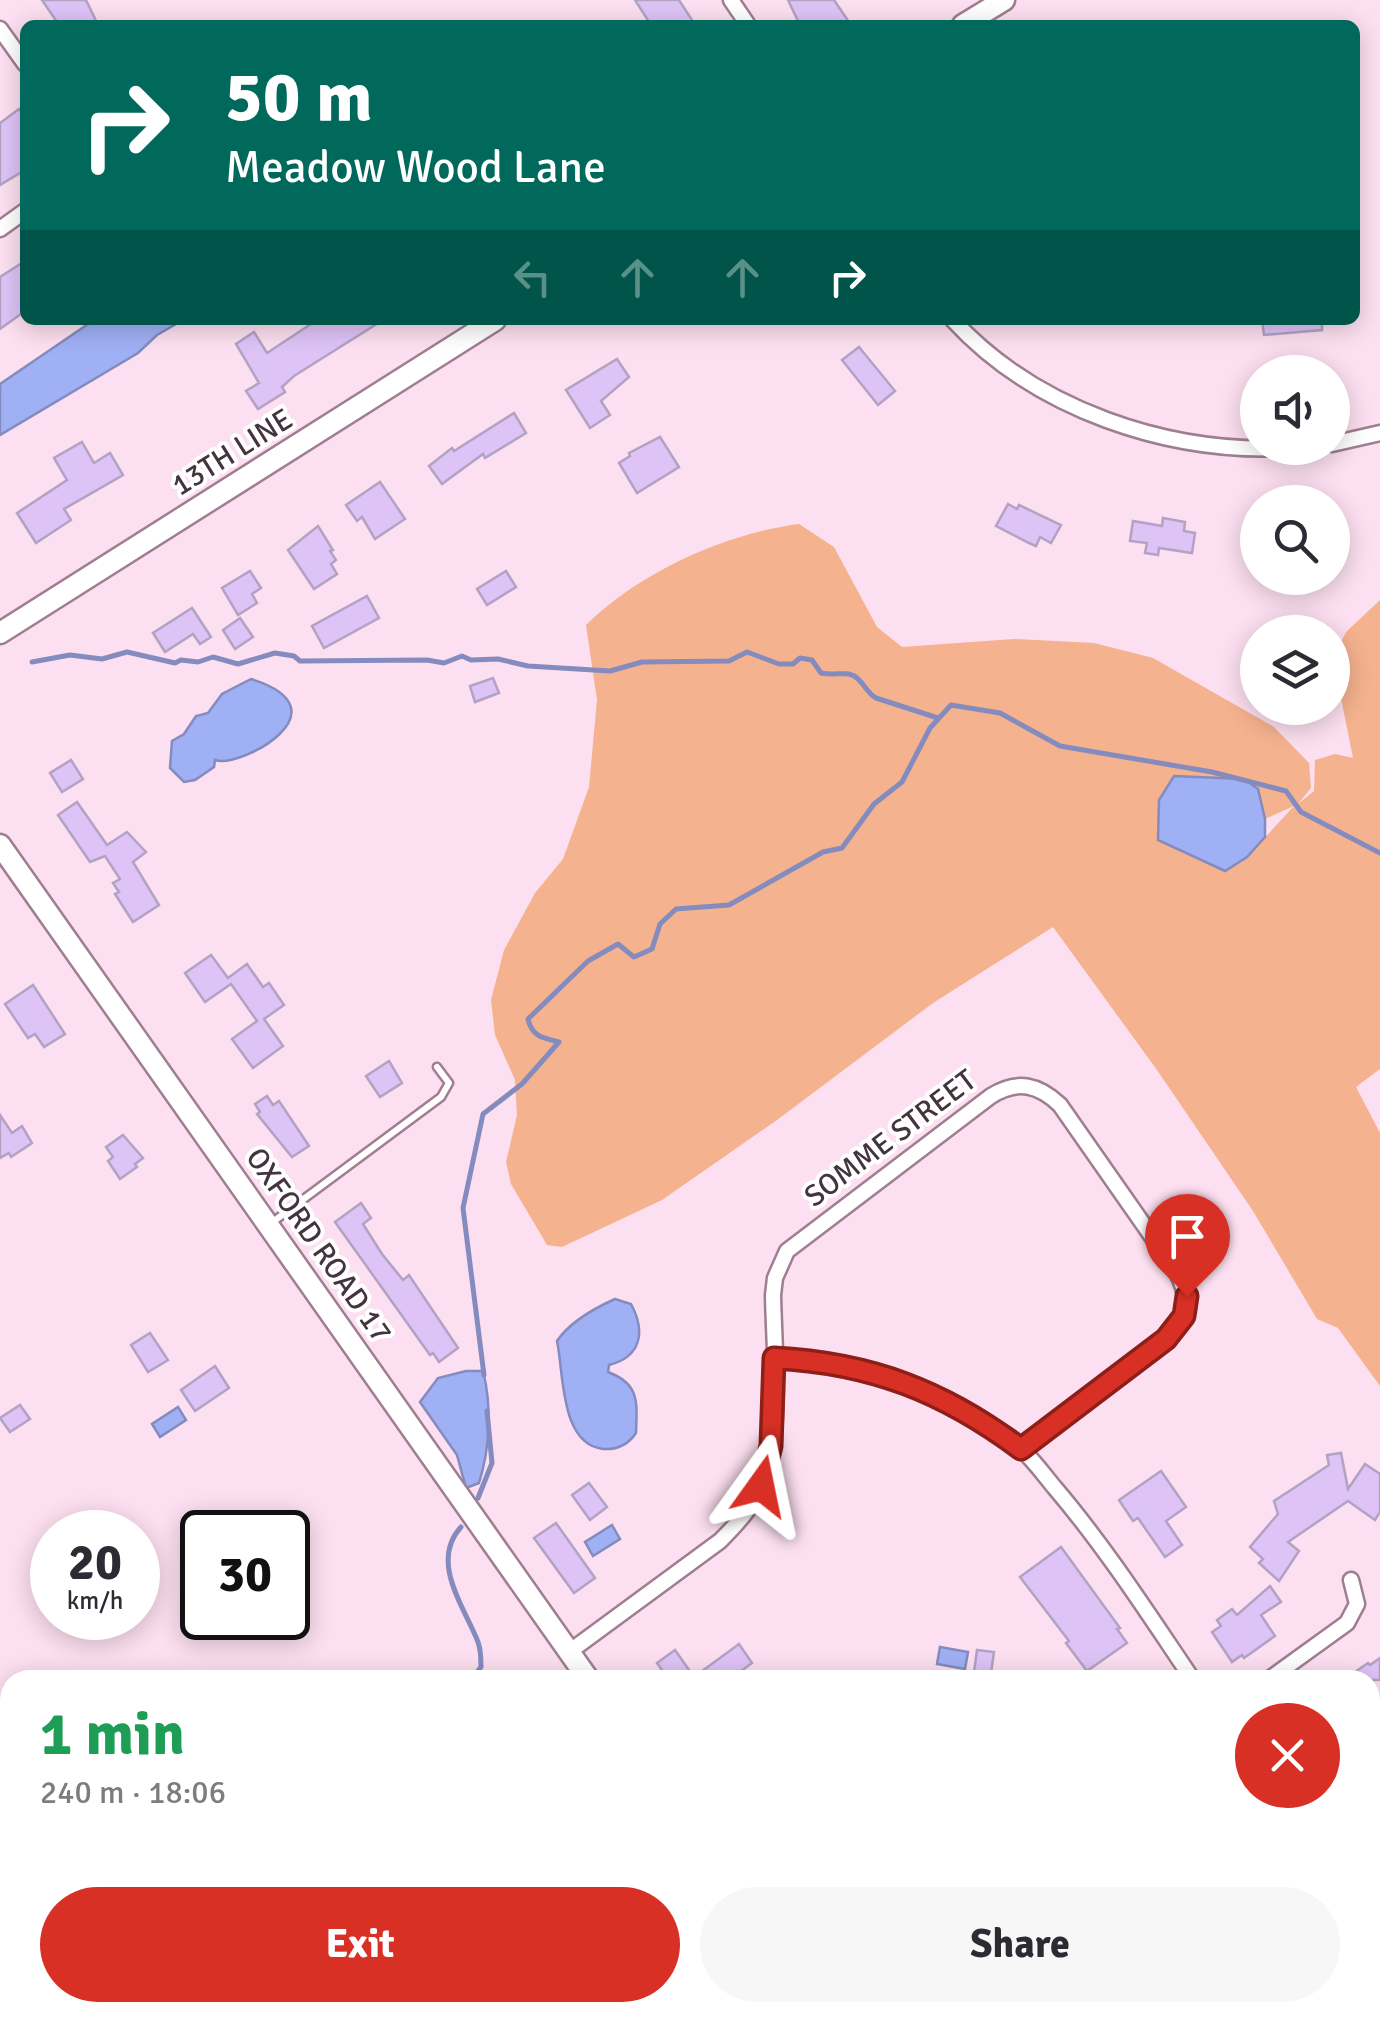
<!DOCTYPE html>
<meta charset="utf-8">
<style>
:root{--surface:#fff;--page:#f7f7f7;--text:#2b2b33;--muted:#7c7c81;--accent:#d93025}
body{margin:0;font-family:Signika,sans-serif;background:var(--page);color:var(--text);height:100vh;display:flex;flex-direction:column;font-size:38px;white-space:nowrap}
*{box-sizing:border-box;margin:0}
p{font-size:32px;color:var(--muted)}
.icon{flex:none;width:55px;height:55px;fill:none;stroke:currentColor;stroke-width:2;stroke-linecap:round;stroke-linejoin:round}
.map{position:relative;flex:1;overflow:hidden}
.drawer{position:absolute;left:0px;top:1670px;width:1380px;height:352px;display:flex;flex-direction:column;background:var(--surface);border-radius:30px 30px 0 0;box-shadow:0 5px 25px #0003}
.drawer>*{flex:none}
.banner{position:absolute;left:20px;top:20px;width:1340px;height:305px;border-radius:15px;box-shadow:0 5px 25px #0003;background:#00695c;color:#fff;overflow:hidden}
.fabs{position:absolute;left:1240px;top:355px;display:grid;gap:20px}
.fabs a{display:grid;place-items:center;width:110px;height:110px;border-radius:50%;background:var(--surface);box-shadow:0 5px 25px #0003;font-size:50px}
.speed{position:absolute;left:30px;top:1510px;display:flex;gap:20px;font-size:50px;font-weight:700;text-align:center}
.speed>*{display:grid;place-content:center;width:130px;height:130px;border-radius:50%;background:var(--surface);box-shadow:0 5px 25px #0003;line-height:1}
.speed small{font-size:25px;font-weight:400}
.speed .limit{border:5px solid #111;border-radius:15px;background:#fff;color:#111}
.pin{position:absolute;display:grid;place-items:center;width:85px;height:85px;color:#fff;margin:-102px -42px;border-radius:50% 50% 50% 0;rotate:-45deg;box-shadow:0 0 10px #0007}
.pin .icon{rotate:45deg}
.me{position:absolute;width:110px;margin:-55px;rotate:12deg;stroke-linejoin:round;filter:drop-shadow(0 0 8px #0008)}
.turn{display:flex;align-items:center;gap:35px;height:210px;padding:0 40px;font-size:45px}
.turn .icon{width:130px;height:130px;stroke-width:2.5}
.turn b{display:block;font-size:70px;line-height:85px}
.lanes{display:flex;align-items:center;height:95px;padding:0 40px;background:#0003;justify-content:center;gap:50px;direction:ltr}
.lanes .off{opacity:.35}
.round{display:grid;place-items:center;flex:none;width:105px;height:105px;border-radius:52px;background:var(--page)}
.head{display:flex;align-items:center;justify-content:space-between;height:170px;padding:0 40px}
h1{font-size:60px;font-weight:800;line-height:75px;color:#1e9e55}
.cta{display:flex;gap:20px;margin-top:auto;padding:20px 40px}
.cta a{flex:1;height:115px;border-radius:60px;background:var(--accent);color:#fff;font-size:40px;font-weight:800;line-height:115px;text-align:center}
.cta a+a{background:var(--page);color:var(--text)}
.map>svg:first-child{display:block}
.green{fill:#f5b28f;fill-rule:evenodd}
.water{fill:#a0b0f5;stroke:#848bbe;stroke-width:2.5}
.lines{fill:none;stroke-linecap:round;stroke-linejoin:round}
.stream{stroke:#848bbe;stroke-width:5}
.building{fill:#dec3f7;stroke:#b2a2c3;stroke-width:2.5}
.lane-casing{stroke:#9f7e92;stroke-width:11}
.street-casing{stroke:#9f7e92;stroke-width:19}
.secondary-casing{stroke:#9f7e92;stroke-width:25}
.lane{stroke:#fff;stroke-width:6}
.street{stroke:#fff;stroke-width:14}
.secondary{stroke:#fff;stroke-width:20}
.route-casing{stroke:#8d1f18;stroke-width:25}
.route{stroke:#d93025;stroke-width:18}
.labels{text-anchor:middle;stroke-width:8;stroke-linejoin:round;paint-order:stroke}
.street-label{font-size:30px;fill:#43343d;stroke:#fff}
</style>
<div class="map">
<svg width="1380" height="2021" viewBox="0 0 1380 2021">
<rect width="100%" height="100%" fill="#fcdff0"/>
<path class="green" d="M799,524l35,23 43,80 25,20 112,-8 80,4 59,15 121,69 35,36 2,25 -13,16 16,-13 1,-31 20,-6 18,4 -20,-100 13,-26 34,-32v469l-24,18 24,46v253l-42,-58 -21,-9 -64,-108 -96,-141 -104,-143 -120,76 -156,117 -115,80 -100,47 -15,-2 -36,-61 -5,-22 11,-47 -2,-35 -20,-45 -4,-35 13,-50 31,-57 28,-34 26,-72 8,-87 -11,-75c54,-53 138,-91 213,-101zM1258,789l7,30 29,-13 -46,50z"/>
<g class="water">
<path d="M94,320h89l-26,15 -19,18 -138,82v-51z"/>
<path d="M251,679c99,31 -12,90 -36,81l-1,7 -19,13 -11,2 -14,-14 2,-27 12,-7 12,-18 12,-3 14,-19z"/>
<path d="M1174,776l70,3 14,10 7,30v18l-18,20 -22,14 -67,-31 1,-40z"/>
<path d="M615,1299l16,5c15,28 10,53 -22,61l-1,7c32,12 29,30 28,61 -8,12 -19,17 -33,16 -43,-5 -39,-75 -46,-108 12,-18 38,-33 58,-42z"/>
<path d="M466,1371h17c9,35 7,77 -4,112l-13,5 -9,-33 -37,-53 18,-24z"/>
<path d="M178,1407l8,13 -26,17 -8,-13z"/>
<path d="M612,1525l8,14 -27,17 -8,-14z"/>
<path d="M940,1647l28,5 -3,17 -28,-5z"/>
<path d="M251,2013v-1l115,1 -3,8h-112z"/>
</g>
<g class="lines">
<g class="stream">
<path d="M32,662l38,-7 32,4 25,-7 48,11 6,-3 17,2 15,-5 25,7 37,-11 19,3 6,5 127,-1 17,3 18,-7 9,4 27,-1 30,7 82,5 32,-9 87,-1 18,-9 32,12h14l7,-6 12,2 9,13c10,2 20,0 28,1 13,3 16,18 27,24l62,20"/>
<path d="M484,1375l-21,-167 20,-94 39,-30 37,-42c-16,-4 -27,-5 -31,-23l60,-58 30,-17 16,13 18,-8 8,-25 16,-15 53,-4 94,-53 19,-4 32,-44 28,-22 28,-54 21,-23 49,8 60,33 152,26 74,19 15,21 79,41"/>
<path d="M478,1498l14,-35 -5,-52"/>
<path d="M461,1527c-32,35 4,81 17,115 3,8 3,17 3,25l-10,13"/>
</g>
</g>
<g class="building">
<path d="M42,0h44l12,25h-39z"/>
<path d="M635,0h44l13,20 -8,5h-33z"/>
<path d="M788,0h46l17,25h-51z"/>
<path d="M19,109l6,9v52l-25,15v-62z"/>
<path d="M25,261v50l-25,18v-52z"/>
<path d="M317,320h66l-89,56 -12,11 3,5 -27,17 -12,-18 13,-8 -23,-39 18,-12 13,21z"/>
<path d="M1262,320h60v10l-58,5z"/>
<path d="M859,347l36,44 -17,14 -36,-45z"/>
<path d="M617,359l12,18 -28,24 9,14 -20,13 -24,-38z"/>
<path d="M514,413l12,20 -41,25 -2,-4 -41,30 -13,-18 23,-18 2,3z"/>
<path d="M660,437l19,30 -42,26 -18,-30 11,-7 -1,-3z"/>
<path d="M82,442l12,21 16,-10 13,22 -59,34 7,11 -35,23 -19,-30 50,-33 -13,-22z"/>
<path d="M380,482l25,37 -30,20 -13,-22 -5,4 -11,-16z"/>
<path d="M1008,504l9,5 2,-4 42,20 -10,18 -11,-6 -4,9 -7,-3 -33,-17z"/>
<path d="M1163,518l22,4 -1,9 11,2 -3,20 -33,-5 -1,7 -13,-2 2,-10 -17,-2 3,-20 29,5z"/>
<path d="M318,526l15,24 -3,1 6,9 -5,4 6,10 -23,15 -26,-39z"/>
<path d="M250,571l11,17 -9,6 5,9 -19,12 -16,-27z"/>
<path d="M506,571l10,16 -29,18 -10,-16z"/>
<path d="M367,596l12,22 -55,30 -12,-22z"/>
<path d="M192,608l19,29 -11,7 -7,-10 -28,18 -12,-19z"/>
<path d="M240,618l13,19 -18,12 -12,-19z"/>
<path d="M493,678l6,15 -24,9 -5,-16z"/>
<path d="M71,760l12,19 -21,13 -12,-19z"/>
<path d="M77,802l30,43 20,-13 19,20 -13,10 26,43 -26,17 -18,-28 4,-2 -6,-9 7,-4 -15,-23 -15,6 -32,-47z"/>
<path d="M211,955l17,23 19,-14 16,23 6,-4 15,22 -20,14 19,27 -30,22 -21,-29 25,-18 -26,-37 -26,18 -20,-29z"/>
<path d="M33,985l32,49 -21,13 -9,-13 -7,4 -23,-34z"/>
<path d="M389,1061l13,22 -22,14 -14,-21z"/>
<path d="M267,1096l6,9 6,-4 30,45 -17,11 -35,-43 3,-2 -5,-8z"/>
<path d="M0,1115l12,18 10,-7 10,17 -21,14 -2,-4 -9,5z"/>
<path d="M123,1135l20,23 -8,6 2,3 -17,12 -12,-18 5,-4 -7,-10z"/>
<path d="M361,1203l10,15 -8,6 19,30 21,26 6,-5 49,73 -19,14 -6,-9 -3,2 -95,-133z"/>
<path d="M150,1333l18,27 -20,12 -17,-27z"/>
<path d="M215,1366l14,22 -34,23 -14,-21z"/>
<path d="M20,1405l10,14 -20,13 -10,-14z"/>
<path d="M1341,1453l7,36 17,-25 15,10v38l-5,8 -27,-19 -60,41 11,9 -20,30 -20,-18 4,-4 -13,-12 28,-33 -4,-13 55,-36 -2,-10z"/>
<path d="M1161,1471l25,36 -20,14 16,24 -17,12 -27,-39 -5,3 -14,-21z"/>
<path d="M589,1483l18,24 -17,13 -18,-25z"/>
<path d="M556,1523l39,55 -21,15 -40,-55z"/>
<path d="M1061,1547l59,81 -3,1 10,14 -40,28 -21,-28 3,-2 -49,-64z"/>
<path d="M1270,1586l11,16 -20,13 14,21 -31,22 -2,-3 -10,7 -20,-30 9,-6 -4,-6 15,-11 5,6z"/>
<path d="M739,1644l13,19 -23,17h-60l-12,-17 18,-13 19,27z"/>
<path d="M977,1650l17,2 -4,28h-17z"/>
<path d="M1380,1658v22h-37l25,-17 2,2z"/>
</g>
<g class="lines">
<g class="lane-casing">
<path id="lane" d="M270,1224l171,-127 8,-14 -12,-16"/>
</g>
<g class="street-casing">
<g id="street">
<path d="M731,0l17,25"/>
<path d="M0,29l25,35"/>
<path d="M0,229l25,-18"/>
<path d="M953,320c83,90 215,134 335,128"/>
<path d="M1332,444l48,-11"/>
<path d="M774,1358c88,4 179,30 246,90 13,11 24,27 35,40 51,60 94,127 138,192"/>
<path d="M569,1652l151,-111c19,-19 37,-39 45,-64 17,-53 9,-127 8,-182l2,-17 12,-27 204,-155c27,-17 48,-11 69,9l116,166c15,28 12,46 -11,68l-144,110"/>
<path d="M1268,1680l79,-57 10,-19 -6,-24"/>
<path d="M1370,1928l10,13"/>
</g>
</g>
<g class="secondary-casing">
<g id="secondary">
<path d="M963,25l41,-25"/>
<path d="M0,633l495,-313"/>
<path d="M0,845l589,835"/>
<path d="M1370,1995l10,-7"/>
<path d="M822,2012l6,9"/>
<path d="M1332,2021l12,-9"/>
</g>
</g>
<use href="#lane" class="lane"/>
<use href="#street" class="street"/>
<use href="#secondary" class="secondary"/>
</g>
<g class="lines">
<g class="route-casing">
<path id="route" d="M761,1486l10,-40 3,-88c97,5 169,33 247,91l145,-110 18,-23 3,-20"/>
</g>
<use href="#route" class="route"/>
</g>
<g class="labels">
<g class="street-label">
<text transform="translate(232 452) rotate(-32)" y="10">13TH LINE</text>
<text transform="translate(890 1138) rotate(-37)" y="10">SOMME STREET</text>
<text transform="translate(319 1245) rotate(55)" y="10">OXFORD ROAD 17</text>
</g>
</g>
</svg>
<div class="fabs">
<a><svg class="icon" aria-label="sound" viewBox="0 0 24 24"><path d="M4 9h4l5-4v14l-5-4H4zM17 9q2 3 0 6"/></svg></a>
<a><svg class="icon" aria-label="search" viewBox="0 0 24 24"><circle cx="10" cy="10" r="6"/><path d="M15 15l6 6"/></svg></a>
<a><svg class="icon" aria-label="layers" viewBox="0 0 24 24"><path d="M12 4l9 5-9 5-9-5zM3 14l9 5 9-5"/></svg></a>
</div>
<div class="speed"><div>20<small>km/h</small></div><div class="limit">30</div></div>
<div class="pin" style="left:1187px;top:1296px;background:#d93025"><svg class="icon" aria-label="arrive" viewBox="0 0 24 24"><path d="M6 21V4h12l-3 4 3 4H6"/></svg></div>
<svg class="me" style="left:761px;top:1486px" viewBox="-20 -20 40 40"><path d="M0-17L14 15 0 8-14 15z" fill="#d93025" stroke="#fff" stroke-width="4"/></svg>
<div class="banner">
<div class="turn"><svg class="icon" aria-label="right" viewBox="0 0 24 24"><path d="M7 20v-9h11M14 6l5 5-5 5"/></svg><div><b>50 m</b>Meadow Wood Lane</div></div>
<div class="lanes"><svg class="icon off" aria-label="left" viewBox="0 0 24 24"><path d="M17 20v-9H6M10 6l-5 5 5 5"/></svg><svg class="icon off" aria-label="ahead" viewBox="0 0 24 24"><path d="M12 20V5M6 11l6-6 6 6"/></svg><svg class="icon off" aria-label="ahead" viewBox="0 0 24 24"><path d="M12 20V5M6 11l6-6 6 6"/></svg><svg class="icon" aria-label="right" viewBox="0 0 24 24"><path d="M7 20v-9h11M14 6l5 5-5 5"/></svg></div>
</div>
<section class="drawer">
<div class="head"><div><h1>1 min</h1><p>240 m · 18:06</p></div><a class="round" style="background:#d93025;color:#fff"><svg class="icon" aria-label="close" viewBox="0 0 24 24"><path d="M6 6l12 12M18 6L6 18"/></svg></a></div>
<div class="cta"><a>Exit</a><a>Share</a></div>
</section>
</div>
